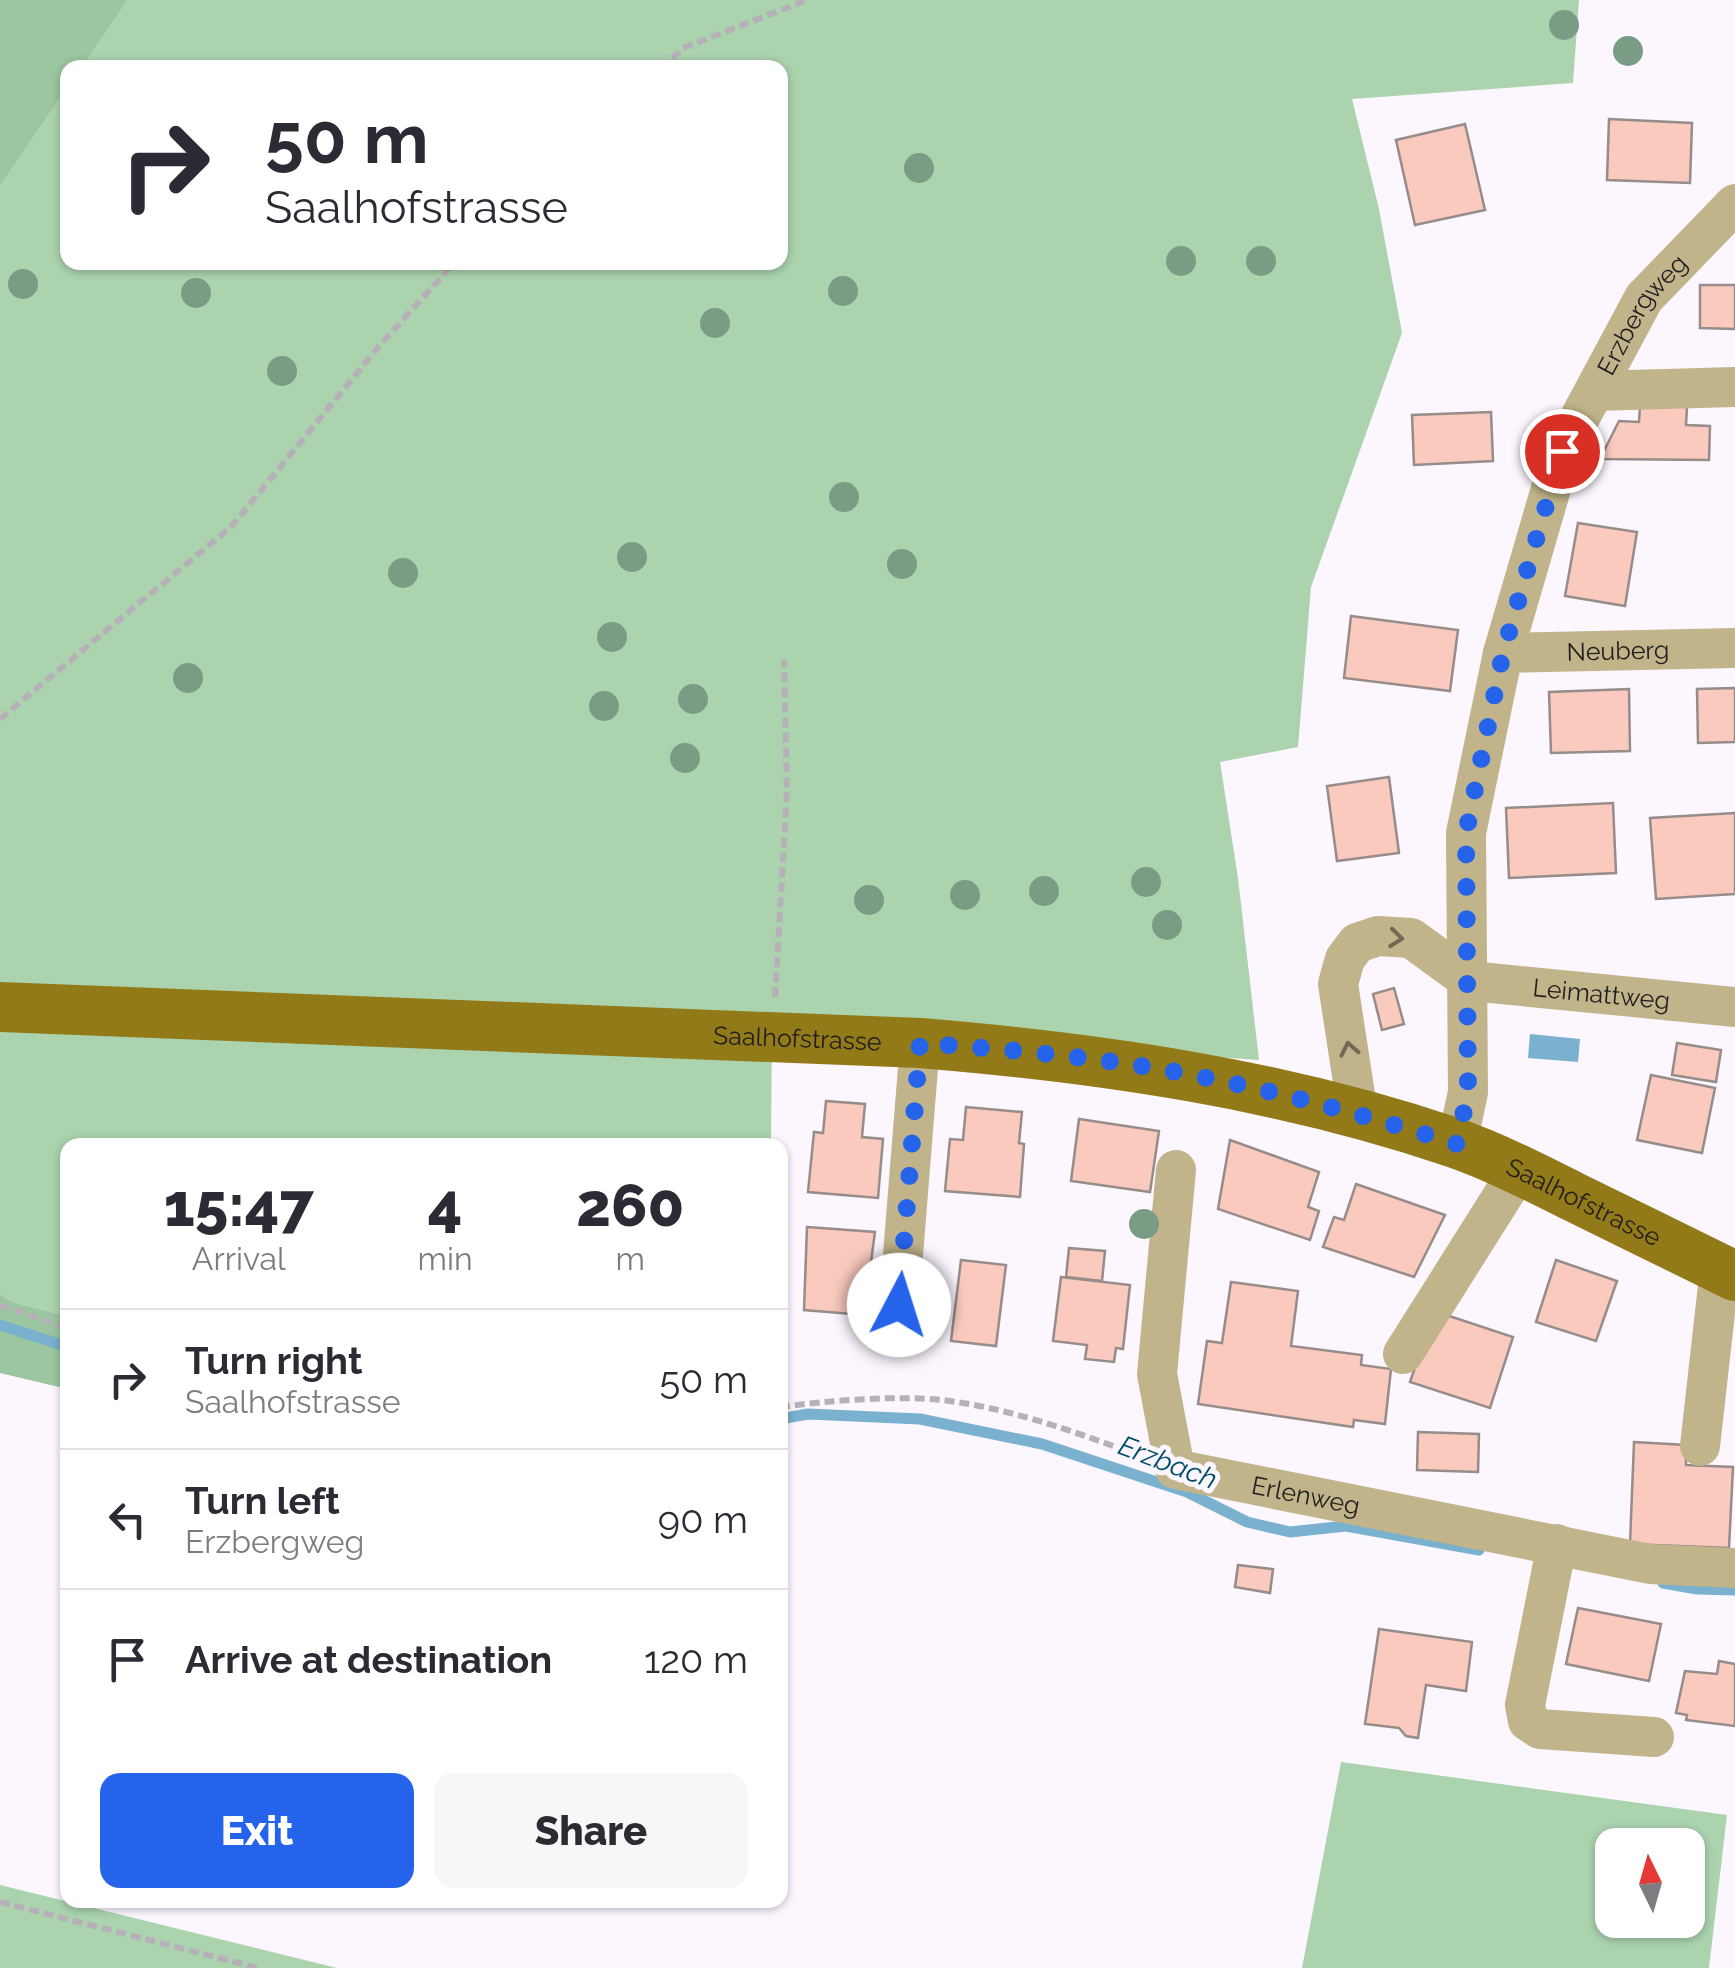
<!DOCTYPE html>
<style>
:root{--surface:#fff;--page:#f7f7f7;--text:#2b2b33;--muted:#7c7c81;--line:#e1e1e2;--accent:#2563eb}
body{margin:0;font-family:Raleway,sans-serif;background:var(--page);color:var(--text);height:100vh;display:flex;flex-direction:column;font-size:38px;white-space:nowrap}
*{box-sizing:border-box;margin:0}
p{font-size:32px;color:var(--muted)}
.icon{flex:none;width:55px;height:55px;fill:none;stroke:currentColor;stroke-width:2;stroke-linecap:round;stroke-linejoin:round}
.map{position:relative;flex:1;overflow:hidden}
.side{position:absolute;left:60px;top:1138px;width:728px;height:770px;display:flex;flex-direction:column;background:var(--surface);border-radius:20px;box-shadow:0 2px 8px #0004}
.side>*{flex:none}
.top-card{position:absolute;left:60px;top:60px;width:728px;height:210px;border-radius:20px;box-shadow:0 2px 8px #0004;background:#fff;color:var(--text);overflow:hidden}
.needle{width:65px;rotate:355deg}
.tools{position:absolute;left:1595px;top:1828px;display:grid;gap:20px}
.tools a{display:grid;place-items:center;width:110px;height:110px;border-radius:20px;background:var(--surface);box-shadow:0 2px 8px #0004;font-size:50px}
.pin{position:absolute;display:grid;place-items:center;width:85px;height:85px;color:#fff;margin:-42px;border:5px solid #fff;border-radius:50%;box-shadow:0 2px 10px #0007}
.me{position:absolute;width:110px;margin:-55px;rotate:5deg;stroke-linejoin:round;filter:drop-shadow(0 0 8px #0008)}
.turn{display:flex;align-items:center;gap:35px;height:210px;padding:0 40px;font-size:45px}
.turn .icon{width:130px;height:130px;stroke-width:2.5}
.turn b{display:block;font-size:70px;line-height:85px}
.eta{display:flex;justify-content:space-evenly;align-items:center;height:170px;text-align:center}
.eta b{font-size:60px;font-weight:800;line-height:70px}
.cta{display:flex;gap:20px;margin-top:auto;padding:20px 40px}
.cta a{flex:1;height:115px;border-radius:20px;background:var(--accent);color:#fff;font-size:40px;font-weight:800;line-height:115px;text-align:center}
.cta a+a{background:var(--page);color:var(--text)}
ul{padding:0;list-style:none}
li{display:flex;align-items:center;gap:30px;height:140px;padding:0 40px;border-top:2px solid var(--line)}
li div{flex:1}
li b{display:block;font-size:38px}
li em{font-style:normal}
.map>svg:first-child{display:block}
.green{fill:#abd3ae;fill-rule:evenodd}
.forest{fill:#9bc69f}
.water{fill:#7ab1ce}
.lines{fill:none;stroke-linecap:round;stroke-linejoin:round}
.stream{stroke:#7ab1ce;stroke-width:11}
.building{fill:#facabe;stroke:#968c89;stroke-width:2.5}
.path{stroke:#b6b1b8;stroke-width:6;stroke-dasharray:10 5;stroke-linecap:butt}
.minor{stroke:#c1b48a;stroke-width:40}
.major{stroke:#927a19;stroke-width:50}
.tree{fill:#7a9b84}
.oneway{stroke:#706956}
.route{stroke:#2563eb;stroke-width:18;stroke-dasharray:0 32.4}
.labels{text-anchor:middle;stroke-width:10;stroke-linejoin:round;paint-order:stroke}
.street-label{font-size:25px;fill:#201e21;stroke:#fcf6ff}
.water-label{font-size:28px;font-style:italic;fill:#004c69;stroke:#fcf6ff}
</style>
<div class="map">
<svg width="1735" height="1968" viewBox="0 0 1735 1968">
<rect width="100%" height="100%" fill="#fcf6ff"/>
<g class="green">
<path d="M128,0h1451l-6,83 -221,16 27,110 23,124 -91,254 -13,160 -78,15 18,116 21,182 -487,-34 -1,119h-703l-1,171 -55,-14 -12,-8v-1108l67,-98 1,174h712v-194l-698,-1z"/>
<path d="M1341,1762l386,53 -18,153h-407zM1688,1845v75h-76v-75z"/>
<path d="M0,1885l337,83h-337z"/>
</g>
<g class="forest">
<path d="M0,0h128l-46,67 -14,1 -1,20 -67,98z"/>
<path d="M0,1294l12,8 55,14v73l-67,-16z"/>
</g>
<path class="water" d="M1530,1034l50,5 -2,23 -50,-4z"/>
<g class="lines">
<g class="stream">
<path d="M0,1325l68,22"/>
<path d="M780,1419l28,-5 112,5 122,25 145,48 60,30 43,10 56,-6 133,24"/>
<path d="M1663,1583l34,6 38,1"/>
</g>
</g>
<g class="building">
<path d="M1609,119l83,4 -2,60 -83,-3z"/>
<path d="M1465,124l20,86 -70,15 -19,-85z"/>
<path d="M1700,285h35v44l-35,-1z"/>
<path d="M1640,405l47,2 -1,18 24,1 -1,34 -109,-1 19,-38 20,1z"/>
<path d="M1491,412l2,49 -79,4 -2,-50z"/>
<path d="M1578,523l59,9 -12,74 -60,-10z"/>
<path d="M1351,616l107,14 -8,61 -106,-13z"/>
<path d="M1735,688v54l-37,1 -1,-54z"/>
<path d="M1629,689l1,62 -79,2 -2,-61z"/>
<path d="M1389,777l10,76 -62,8 -10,-75z"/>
<path d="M1613,803l3,70 -107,5 -3,-70z"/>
<path d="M1735,813v81l-79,5 -6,-81z"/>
<path d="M1394,988l10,36 -22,6 -9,-36z"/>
<path d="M1677,1043l44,7 -5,32 -44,-7z"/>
<path d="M1651,1075l64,13 -13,65 -65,-13z"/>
<path d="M826,1101l39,3 -3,33 21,2 -5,59 -70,-6 6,-60 9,1z"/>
<path d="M966,1107l56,5 -3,31 5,1 -4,53 -75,-6 5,-52 13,1z"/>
<path d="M1079,1119l80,12 -9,61 -79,-11z"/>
<path d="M1230,1140l89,32 -11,35 11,4 -9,29 -92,-31z"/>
<path d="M1356,1184l89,31 -31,62 -91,-30 11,-30 10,3z"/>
<path d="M807,1227l68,5 -11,83 -60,-5z"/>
<path d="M1069,1248l36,3 -3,30 -36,-4z"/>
<path d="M961,1260l45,5 -10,81 -45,-5z"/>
<path d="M1556,1260l61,21 -21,60 -60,-19z"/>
<path d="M1061,1277l69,8 -7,64 -7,-1 -2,14 -29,-3 2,-14 -34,-4z"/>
<path d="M1231,1282l67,9 -7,55 71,9 -1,10 30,4 -6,55 -31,-4 -1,7 -155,-23 9,-63 15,2z"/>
<path d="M1434,1311l79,26 -23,71 -80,-26z"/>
<path d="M1418,1432l61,2 -1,38 -61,-2z"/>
<path d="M1634,1442l52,3v20l47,2 -4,81 -99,-4z"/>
<path d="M1238,1565l35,4 -3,24 -35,-6z"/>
<path d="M1578,1608l83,16 -12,57 -83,-17z"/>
<path d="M1379,1629l93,13 -6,49 -40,-6 -8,53 -12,-2 -7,-8 -34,-4z"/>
<path d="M1719,1661l16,3v62l-49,-6 1,-5 -11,-2 9,-42 32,3z"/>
</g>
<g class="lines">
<g class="path">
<path d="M661,68l22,-20 124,-48"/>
<path d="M0,719l232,-193 148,-181 75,-83"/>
<path d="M775,997l12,-206 -3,-132"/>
<path d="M0,1305l68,23"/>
<path d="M780,1407c47,-6 115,-12 162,-7 67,8 131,31 193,54"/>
<path d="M0,1902l258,66"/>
</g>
<g class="minor">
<path d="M1595,391l140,-4"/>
<path id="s1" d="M1503,653l232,-5"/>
<path id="s2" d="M1470,981l265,26"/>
<path d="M1358,1114l-20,-130 7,-25 12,-16 21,-7 33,2 59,43"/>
<path id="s3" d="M1457,1144l11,-52 -2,-259 37,-180 59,-202 82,-153 91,-94"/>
<path id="s4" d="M1176,1170l-19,204 18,95 475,95 85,4"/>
<path d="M899,1305l21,-262"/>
<path d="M1403,1354l116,-184"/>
<path d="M1700,1446l20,-178"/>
<path d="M1557,1544l-32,161 3,16 12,8 114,8"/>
</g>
<path class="major" id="s5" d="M0,1007l920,36c182,15 361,41 535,100 40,14 79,34 117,53 54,27 109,53 163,80"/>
</g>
<g class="tree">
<circle cx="1564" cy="25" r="15"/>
<circle cx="1628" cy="51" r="15"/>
<circle cx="919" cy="168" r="15"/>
<circle cx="1181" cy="261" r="15"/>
<circle cx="1261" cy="261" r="15"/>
<circle cx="23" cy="284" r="15"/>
<circle cx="843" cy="291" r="15"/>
<circle cx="196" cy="293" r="15"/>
<circle cx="715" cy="323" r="15"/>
<circle cx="282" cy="371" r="15"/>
<circle cx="844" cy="497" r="15"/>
<circle cx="632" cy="557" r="15"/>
<circle cx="902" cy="564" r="15"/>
<circle cx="403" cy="573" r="15"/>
<circle cx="612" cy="637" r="15"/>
<circle cx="188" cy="678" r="15"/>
<circle cx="693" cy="699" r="15"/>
<circle cx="604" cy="706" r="15"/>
<circle cx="685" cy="758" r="15"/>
<circle cx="1146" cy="882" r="15"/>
<circle cx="1044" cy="891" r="15"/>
<circle cx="965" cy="895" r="15"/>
<circle cx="869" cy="900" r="15"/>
<circle cx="1167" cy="925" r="15"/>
<circle cx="1144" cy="1224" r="15"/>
</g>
<defs><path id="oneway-chevron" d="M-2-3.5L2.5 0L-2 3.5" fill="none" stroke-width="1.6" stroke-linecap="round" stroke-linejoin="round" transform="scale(2.5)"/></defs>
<g class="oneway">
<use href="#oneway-chevron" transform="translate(1396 938) rotate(6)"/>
<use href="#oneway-chevron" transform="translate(1349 1049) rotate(-101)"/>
</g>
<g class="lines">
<path class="route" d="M899,1305l21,-262c91,7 182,14 272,32 90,17 178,42 265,69l11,-52 -2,-259 37,-180 59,-202"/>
</g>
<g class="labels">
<g class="street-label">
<text dy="9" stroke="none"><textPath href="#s3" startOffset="865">Erzbergweg</textPath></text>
<text dy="9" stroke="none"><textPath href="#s1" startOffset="115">Neuberg</textPath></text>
<text dy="9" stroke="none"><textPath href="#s2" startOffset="132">Leimattweg</textPath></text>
<text dy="9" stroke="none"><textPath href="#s5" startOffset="798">Saalhofstrasse</textPath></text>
<text dy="9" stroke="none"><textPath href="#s5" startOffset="1608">Saalhofstrasse</textPath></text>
<text dy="9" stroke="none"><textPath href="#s4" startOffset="435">Erlenweg</textPath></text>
</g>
<g class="water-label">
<text transform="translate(1168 1462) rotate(21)" y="10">Erzbach</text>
</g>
</g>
</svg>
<div class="tools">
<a><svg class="needle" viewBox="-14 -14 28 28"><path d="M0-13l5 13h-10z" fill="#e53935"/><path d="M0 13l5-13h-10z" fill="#7c7c81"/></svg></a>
</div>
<div class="pin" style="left:1562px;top:451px;background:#d93025"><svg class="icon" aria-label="arrive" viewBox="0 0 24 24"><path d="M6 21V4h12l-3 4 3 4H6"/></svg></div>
<svg class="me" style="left:899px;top:1305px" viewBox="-20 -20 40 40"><circle r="19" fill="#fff"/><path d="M0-13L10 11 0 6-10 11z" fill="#2563eb"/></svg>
<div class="top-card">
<div class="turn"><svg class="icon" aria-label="right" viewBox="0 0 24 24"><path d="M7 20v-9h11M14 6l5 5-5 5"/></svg><div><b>50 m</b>Saalhofstrasse</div></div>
</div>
<section class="side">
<div class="eta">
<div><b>15:47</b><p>Arrival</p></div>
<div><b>4</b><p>min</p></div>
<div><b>260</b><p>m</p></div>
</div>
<ul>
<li><svg class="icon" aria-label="right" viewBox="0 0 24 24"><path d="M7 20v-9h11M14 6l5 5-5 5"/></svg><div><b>Turn right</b><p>Saalhofstrasse</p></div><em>50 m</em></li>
<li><svg class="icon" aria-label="left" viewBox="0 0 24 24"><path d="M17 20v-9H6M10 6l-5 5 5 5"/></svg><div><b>Turn left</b><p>Erzbergweg</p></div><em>90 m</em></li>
<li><svg class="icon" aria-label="arrive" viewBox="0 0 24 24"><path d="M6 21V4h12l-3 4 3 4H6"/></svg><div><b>Arrive at destination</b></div><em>120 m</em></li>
</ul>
<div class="cta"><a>Exit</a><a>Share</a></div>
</section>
</div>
